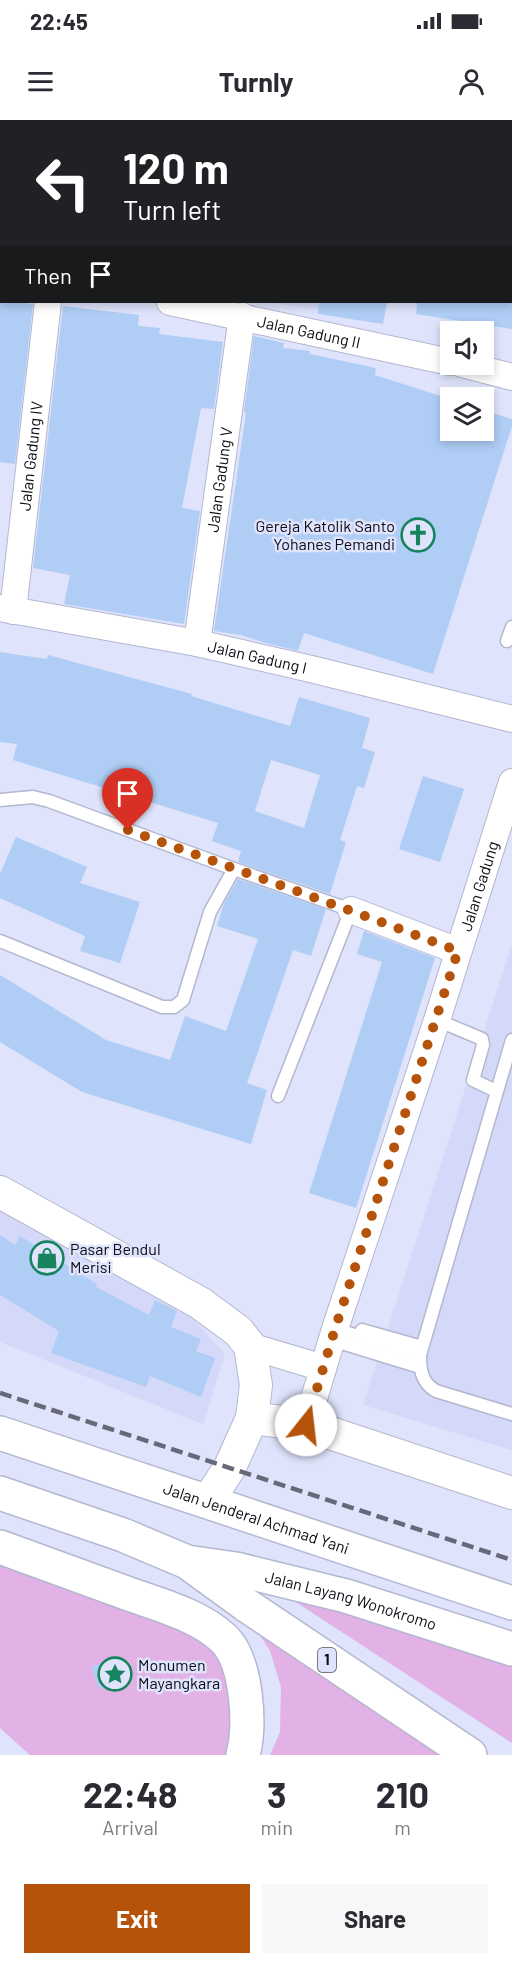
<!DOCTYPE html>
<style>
:root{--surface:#fff;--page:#f7f7f7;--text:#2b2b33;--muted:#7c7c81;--accent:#b45309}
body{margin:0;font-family:Barlow,sans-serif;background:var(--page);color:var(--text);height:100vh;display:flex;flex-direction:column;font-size:22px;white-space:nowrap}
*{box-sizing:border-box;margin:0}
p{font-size:20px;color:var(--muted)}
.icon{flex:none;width:33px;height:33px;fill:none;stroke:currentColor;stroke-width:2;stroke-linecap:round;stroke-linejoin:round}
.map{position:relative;height:1635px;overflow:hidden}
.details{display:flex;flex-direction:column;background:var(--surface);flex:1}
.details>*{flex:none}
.banner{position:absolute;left:0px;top:0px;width:513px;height:183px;box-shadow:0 3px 9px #0003;background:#202124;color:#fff;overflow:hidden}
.buttons{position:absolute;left:440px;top:201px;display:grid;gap:12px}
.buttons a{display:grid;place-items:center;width:54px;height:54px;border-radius:0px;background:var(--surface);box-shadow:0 3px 9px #0003;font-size:30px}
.pin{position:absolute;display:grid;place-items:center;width:51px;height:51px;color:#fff;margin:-62px -26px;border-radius:50% 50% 50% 0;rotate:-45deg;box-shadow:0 0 6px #0007}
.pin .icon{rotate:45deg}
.me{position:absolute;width:66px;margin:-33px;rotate:16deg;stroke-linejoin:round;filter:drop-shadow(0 0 4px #0008)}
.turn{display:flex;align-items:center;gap:21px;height:126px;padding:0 24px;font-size:27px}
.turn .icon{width:78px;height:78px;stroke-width:2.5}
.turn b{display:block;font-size:42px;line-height:51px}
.then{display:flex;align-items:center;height:57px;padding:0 24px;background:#0003;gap:12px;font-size:22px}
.eta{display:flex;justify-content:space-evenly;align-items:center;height:102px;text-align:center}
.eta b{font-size:36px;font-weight:700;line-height:42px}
.action{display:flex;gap:12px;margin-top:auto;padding:12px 24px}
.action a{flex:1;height:69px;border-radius:0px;background:var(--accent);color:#fff;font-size:24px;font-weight:700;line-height:69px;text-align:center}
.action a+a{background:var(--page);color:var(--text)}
.status{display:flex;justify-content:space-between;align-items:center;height:42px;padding:0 30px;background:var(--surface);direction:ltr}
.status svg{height:16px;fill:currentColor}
header{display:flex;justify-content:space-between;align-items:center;height:78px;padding:0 24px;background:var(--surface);font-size:27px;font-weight:700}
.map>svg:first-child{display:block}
.built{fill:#d4d9f9}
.green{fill:#e2b1e5}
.building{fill:#afcdf5;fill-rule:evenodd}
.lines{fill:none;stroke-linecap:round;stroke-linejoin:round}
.service-casing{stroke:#b3b7cf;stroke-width:15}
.minor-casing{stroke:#b3b7cf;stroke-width:28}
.tertiary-casing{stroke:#b3b7cf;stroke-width:34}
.trunk-casing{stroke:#b3b7cf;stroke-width:36}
.service{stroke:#fff;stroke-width:12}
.minor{stroke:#fff;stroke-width:26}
.tertiary{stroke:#fff;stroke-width:32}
.trunk{stroke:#fff;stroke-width:33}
.rail{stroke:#676978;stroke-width:4.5;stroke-dasharray:12 6;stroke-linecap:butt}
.route{stroke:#b45309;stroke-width:10;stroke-dasharray:0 18}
.labels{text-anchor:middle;stroke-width:5;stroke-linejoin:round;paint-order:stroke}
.shield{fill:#dfe3fb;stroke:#4b4c59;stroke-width:1.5}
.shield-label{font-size:15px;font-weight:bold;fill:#0b0c14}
.street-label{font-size:16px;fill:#0b0c14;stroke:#dfe3fb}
.poi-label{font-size:16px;fill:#0b0c14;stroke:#dfe3fb;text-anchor:start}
</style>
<div class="status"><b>22:45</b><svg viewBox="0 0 49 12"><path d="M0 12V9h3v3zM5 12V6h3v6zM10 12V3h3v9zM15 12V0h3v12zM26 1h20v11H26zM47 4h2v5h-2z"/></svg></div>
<header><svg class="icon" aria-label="menu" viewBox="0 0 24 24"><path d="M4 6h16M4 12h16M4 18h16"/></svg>Turnly<svg class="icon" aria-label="person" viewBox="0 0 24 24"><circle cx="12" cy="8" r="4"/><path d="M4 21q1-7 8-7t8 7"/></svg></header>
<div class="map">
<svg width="512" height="1635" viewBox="0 0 512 1635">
<rect width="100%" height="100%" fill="#dfe3fb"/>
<g class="built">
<path d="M172,0h200l-200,1z"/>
<path d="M268,182h83l-2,12z"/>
<path d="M512,824v506l-149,-45z"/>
<path d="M0,1081l189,113 36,40 -22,70 -203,-82z"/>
</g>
<g class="green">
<path d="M0,1434l210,82 28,36 -5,72 -7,11h-196l-30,-27z"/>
<path d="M262,1460l250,68v95z"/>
<path d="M243,1488l220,147h-193l10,-23 1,-45 -11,-36z"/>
</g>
<g class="building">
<path d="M0,180l33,4 -18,160 -15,-2z"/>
<path d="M319,182h68l-4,22 -65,-10z"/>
<path d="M417,182h95v27l-96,-15z"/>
<path d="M63,186l76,9 -1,11 22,2 -1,6 64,8 -9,67 -13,-1 -19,100 18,3 -16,113 -120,-20 6,-29 -37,-7z"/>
<path d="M254,216l30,7 -1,5 27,3v3l66,14 -1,7 75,24v31h33v-20l29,9v7l-79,248 -129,-41 -6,18 -36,-9 -21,-7 -27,-4 32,-218 -2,-1z"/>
<path d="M0,532l47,7 1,-4 144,39 -1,2 99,30 9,-29 71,21 -8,30 13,4 -11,36 -7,-2 -17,54 6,2 -16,52 -92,-32 3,-11 -29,-10 6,-18 -205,-63 4,-16 -17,-2zM271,640l49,15 -16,53 -49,-17z"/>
<path d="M423,656l41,13 -24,73 -41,-13z"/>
<path d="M16,717l71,30 -7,16 60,19 -20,61 -40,-12 5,-15 -85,-38v-24z"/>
<path d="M238,759l87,30v3l-14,44 -18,-6 -46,133 20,7 -16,54 -169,-52 -82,-50v-67l106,65 64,20 15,-44 41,15 32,-92 -41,-13 7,-23z"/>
<path d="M364,811l71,27 -79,250 -47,-15 73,-231 -25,-8z"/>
<path d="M0,1115l15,10 5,-9 77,48 -1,3 53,28 6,-15 22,11 -6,16 30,12 -5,12 19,7 -14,39 -51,-21 -4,11 -95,-34 8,-22 -59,-36z"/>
<path d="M114,1538l8,21 -23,10 -8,-22z"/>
</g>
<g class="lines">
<g class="service-casing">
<g id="service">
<path d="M507,521l5,-14"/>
<path d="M0,680l33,-3 16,4 185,68 -24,43 -27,88 -9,7h-12l-162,-66"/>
<path d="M234,749l117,41 -73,186"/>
<path d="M437,900l45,19 1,6 -10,35 23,11"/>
<path d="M512,920l-92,315c0,16 2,28 16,36l76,23"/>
<path d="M335,1209l85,26"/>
<path d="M362,1210l60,17"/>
<path d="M332,1220l88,27"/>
</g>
</g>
<g class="minor-casing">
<g id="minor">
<path d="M491,0l8,2"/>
<path d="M0,148h2"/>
<path id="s1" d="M170,182l280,60"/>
<path d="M462,244l50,13"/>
<path id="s2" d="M0,488l197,35 114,26 201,50"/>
<path id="s3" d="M13,491l35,-309"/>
<path id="s4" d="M197,523l45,-327"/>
<path d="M351,790l107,41"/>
<path d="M250,1226l73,22"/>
<path id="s5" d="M306,1305l29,-96 102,-309 75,-238"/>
</g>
</g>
<g class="tertiary-casing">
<g id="tertiary">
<path d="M0,1072l200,111 38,28 12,15 6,39 -4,33 -22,49 -22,34"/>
<path d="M252,1298l54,7 206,68"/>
</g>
</g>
<g class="trunk-casing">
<g id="trunk">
<path id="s6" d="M0,1313l512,170"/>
<path id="s7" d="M0,1373l123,42 64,27 49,7 110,27 166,53"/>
<path d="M0,1427c43,16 86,31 129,47 31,11 69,21 94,44 24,22 28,86 20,117"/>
<path d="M191,1445l55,40 224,150"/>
</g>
</g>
<use href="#service" class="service"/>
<use href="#minor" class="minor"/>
<use href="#tertiary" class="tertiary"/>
<use href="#trunk" class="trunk"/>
<path class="rail" d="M0,1273l512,167"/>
</g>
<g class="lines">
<path class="route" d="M128,710c110,40 220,79 330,121l-123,378 -29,96"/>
</g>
<defs>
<g id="church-ring" transform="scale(1.725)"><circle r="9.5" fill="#dfe3fb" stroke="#17835f" stroke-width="1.5"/><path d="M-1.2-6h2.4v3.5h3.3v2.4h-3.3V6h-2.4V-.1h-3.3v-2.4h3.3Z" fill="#17835f"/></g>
<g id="shop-ring" transform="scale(1.725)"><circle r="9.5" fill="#dfe3fb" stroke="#17835f" stroke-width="1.5"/><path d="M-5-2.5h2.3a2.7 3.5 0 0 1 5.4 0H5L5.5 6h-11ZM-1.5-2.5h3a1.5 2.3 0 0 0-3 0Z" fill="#17835f"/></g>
<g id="sight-ring" transform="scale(1.725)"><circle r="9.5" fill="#dfe3fb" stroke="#17835f" stroke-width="1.5"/><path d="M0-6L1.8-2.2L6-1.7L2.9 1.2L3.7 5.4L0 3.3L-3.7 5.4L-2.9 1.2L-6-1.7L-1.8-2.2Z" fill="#17835f"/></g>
</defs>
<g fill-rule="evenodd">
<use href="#church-ring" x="418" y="415"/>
<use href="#shop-ring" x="47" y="1138"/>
<use href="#sight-ring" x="115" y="1554"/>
</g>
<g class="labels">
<rect class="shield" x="318" y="1528" width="18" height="24" rx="4.5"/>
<g class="shield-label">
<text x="327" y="1545">1</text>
</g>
<g class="street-label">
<text dy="6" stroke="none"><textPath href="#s1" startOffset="142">Jalan Gadung II</textPath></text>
<text dy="6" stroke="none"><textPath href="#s3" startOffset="156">Jalan Gadung IV</textPath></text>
<text dy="6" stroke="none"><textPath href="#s4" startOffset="165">Jalan Gadung V</textPath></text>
<text dy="6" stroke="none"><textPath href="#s2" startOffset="262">Jalan Gadung I</textPath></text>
<text dy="6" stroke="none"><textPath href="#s5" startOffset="566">Jalan Gadung</textPath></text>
<text dy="6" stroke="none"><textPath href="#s6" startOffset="270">Jalan Jenderal Achmad Yani</textPath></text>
<text dy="6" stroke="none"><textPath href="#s7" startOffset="368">Jalan Layang Wonokromo</textPath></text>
</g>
<g class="poi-label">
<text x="395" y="412" text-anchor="end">Gereja Katolik Santo<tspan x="395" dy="18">Yohanes Pemandi</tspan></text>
<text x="70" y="1135">Pasar Bendul<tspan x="70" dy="18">Merisi</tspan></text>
<text x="138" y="1551">Monumen<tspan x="138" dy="18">Mayangkara</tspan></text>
</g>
</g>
</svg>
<div class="buttons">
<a><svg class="icon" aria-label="sound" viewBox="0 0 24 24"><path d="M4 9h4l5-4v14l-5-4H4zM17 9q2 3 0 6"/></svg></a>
<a><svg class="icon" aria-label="layers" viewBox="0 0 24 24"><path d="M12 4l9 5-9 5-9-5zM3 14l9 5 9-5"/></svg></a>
</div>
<div class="pin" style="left:128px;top:710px;background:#d93025"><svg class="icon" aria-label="arrive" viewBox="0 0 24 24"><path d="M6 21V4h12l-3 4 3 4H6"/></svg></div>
<svg class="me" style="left:306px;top:1305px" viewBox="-20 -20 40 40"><circle r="19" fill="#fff"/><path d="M0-13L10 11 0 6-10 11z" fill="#b45309"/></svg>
<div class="banner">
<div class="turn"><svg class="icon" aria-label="left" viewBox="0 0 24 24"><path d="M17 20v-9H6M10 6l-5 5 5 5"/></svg><div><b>120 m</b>Turn left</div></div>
<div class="then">Then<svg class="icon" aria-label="arrive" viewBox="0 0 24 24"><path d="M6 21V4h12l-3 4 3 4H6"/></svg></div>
</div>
</div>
<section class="details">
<div class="eta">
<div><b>22:48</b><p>Arrival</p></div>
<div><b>3</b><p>min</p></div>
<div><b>210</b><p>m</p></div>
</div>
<div class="action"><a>Exit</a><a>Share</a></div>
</section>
